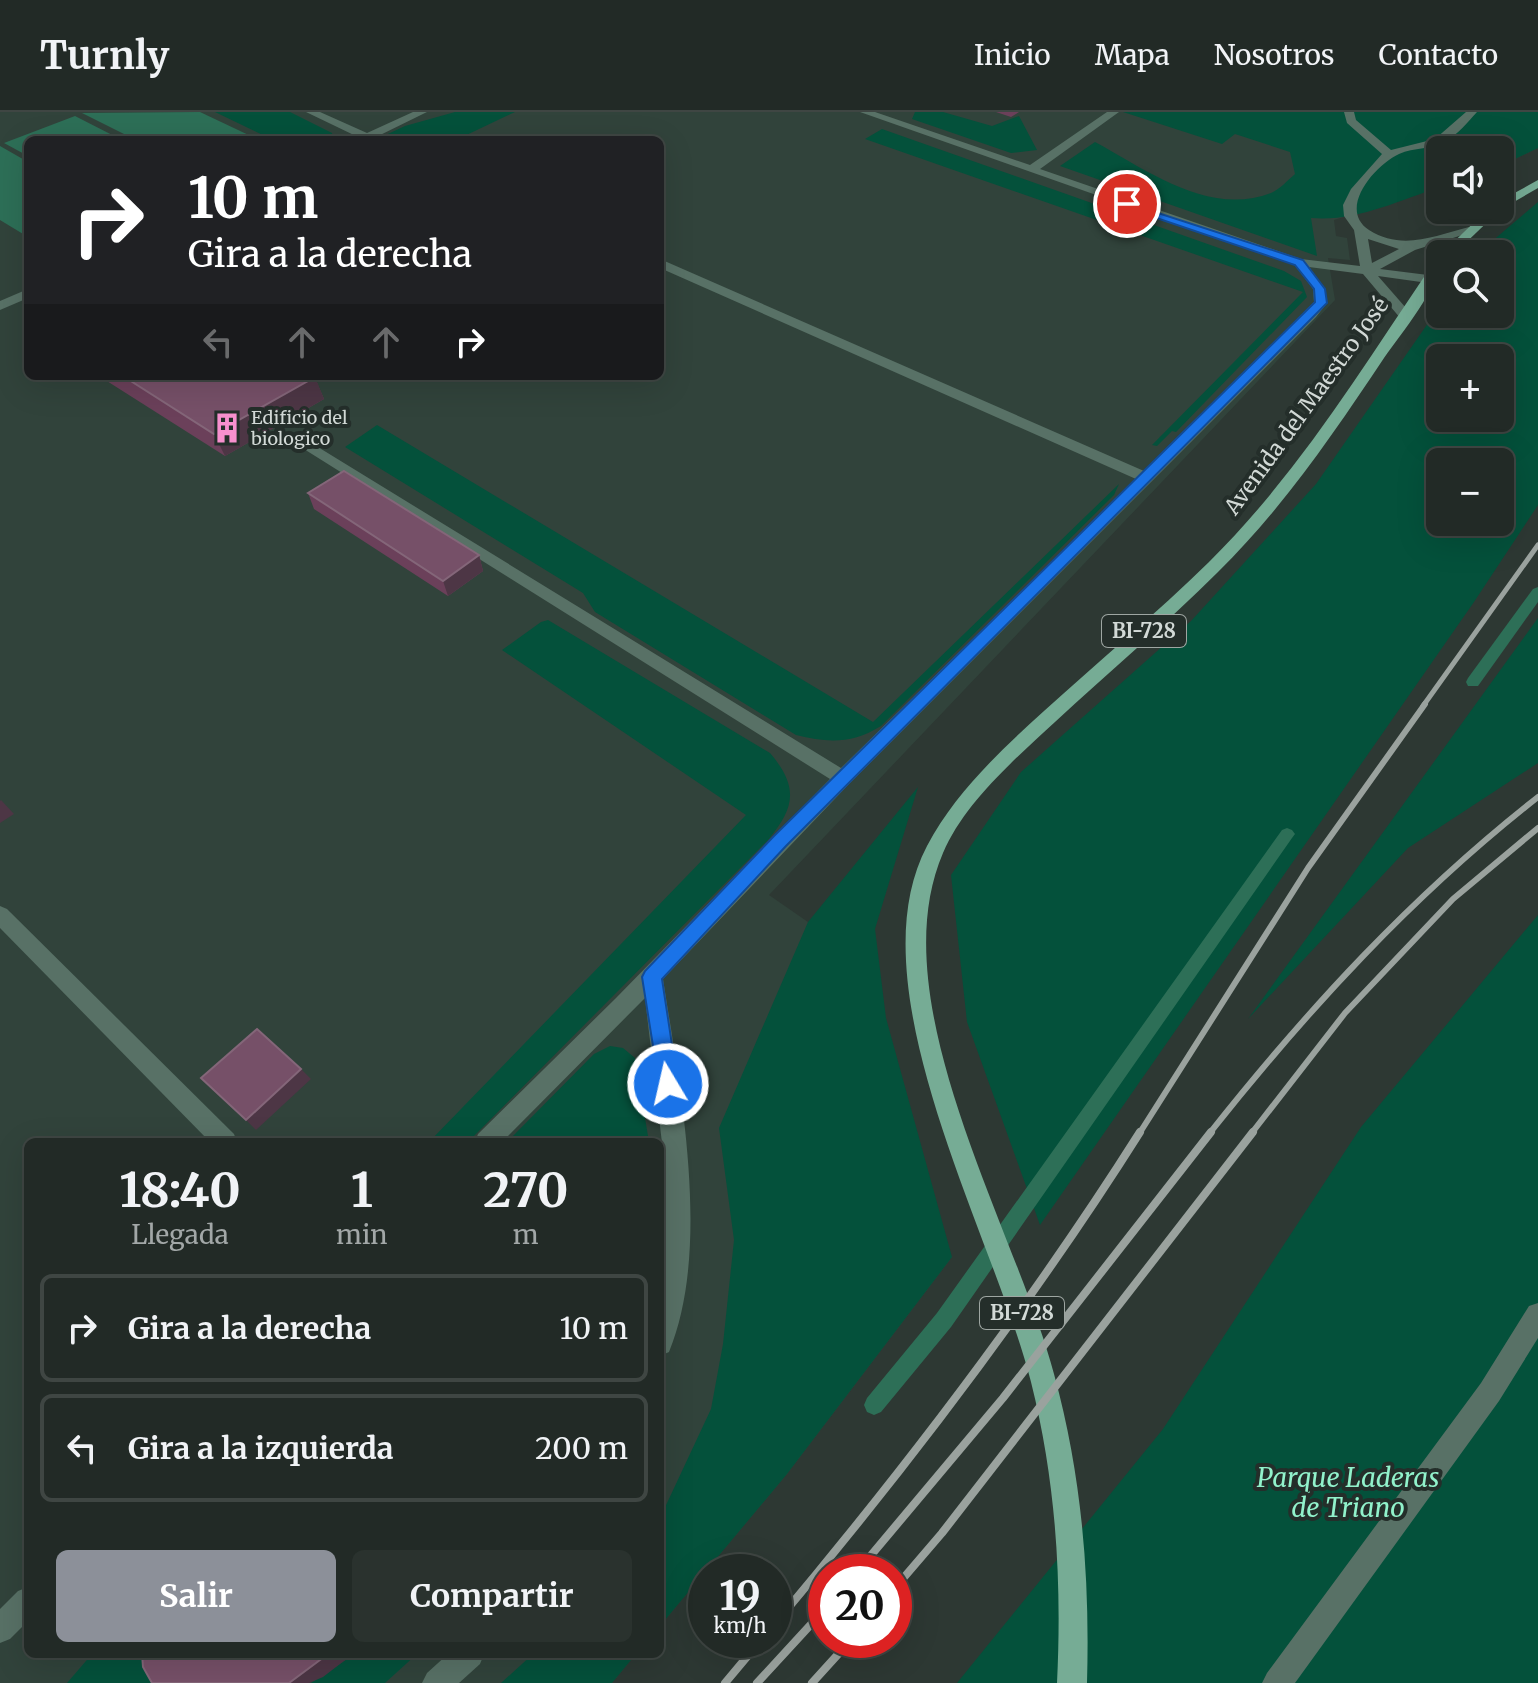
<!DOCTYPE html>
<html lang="es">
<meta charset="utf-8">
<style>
:root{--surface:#222a26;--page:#2a322e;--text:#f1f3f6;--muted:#a2a7a7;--line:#3f4643;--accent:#8c9099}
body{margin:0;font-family:Merriweather,serif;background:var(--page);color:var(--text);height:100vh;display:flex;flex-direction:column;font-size:30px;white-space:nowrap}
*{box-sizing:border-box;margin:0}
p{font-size:26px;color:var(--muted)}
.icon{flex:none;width:44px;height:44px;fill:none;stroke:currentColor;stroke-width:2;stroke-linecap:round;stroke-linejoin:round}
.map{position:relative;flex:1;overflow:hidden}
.sheet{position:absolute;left:24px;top:1026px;width:640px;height:520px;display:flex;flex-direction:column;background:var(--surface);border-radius:12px;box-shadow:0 8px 32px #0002,0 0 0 2px var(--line)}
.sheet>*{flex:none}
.banner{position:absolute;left:24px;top:24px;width:640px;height:244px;border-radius:12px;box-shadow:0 8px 32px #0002,0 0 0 2px var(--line);background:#202124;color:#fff;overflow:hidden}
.fabs{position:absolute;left:1426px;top:24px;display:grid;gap:16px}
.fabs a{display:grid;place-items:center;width:88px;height:88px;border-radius:12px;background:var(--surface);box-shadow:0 8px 32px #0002,0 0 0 2px var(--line);font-size:40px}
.speed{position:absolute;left:688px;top:1442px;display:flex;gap:16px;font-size:40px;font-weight:700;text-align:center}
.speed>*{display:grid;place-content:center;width:104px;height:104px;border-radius:50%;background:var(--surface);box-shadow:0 8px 32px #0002,0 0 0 2px var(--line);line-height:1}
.speed small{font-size:20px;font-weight:400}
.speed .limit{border:12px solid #d22;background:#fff;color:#111}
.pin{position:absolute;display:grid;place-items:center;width:68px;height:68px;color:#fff;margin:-34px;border:4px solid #fff;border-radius:50%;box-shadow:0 2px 8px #0007}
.me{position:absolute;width:88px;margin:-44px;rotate:351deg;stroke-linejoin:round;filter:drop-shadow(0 0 6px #0008)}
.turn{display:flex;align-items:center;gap:28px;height:168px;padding:0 32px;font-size:36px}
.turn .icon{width:104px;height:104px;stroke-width:2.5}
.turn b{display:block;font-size:56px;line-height:68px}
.lanes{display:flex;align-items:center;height:76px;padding:0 32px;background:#0003;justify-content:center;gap:40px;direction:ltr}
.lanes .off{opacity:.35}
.eta{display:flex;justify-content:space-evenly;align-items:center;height:136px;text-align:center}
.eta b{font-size:48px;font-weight:700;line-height:56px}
.primary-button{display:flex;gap:16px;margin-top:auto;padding:16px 32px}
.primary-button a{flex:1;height:92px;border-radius:12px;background:var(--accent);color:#fff;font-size:32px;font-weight:700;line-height:92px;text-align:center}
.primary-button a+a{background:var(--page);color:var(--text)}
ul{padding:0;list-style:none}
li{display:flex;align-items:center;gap:24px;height:108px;margin:0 16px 12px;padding:0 16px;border:4px solid var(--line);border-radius:12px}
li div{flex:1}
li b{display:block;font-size:30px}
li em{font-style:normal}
header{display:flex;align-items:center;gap:48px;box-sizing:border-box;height:112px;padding:0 40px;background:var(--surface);border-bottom:2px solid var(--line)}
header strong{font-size:38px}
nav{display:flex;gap:44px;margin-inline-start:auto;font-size:28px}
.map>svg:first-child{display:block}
.built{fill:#31433b;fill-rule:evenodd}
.green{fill:#04513b;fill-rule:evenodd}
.water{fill:#2d6f57}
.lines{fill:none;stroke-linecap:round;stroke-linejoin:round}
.stream{fill:#2d6f57;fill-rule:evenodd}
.minor{fill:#587166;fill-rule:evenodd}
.major{fill:#76ac95;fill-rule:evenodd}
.rail-far2{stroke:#9aa29e;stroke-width:5}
.rail-far1{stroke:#9aa29e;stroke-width:6}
.rail{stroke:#9aa29e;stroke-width:8}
.wall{fill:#6b405a}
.shaded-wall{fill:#4d3645}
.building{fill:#765068;stroke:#846679;stroke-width:2}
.route{fill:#1a73e8;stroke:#114b97;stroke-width:2}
.labels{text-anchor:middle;stroke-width:8;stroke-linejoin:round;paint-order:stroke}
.far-poi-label{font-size:18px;fill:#d2d9d6;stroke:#242e2a;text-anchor:start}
.shield{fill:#242e2a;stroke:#9ea6a2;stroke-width:2}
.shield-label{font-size:20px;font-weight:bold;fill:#d2d9d6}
.street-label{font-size:22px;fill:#d2d9d6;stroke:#242e2a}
.near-park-label{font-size:26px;font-style:italic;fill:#91f2cb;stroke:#242e2a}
</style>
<header>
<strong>Turnly</strong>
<nav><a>Inicio</a><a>Mapa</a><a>Nosotros</a><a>Contacto</a></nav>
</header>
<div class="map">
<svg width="1538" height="1571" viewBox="0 0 1538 1571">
<rect width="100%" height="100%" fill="#2d3833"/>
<path class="built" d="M0,0h1538v36l-38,18v-16h-60v36l-106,34 2,16 11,2 3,22 -22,-2 7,42 -566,595 39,27 -3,58 25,63 122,214 -165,217 -127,152v-484h-632v512h608l-24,29h-612zM28,28h632v236h-632z"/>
<g class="green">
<path d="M215,0h75l42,21 1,7h-60z"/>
<path d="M455,0h60l-59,28h-81l30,-14z"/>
<path d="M915,0h28l49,14 27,-10 18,34 -26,3 -99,-34z"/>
<path d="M1123,0h415v36l-38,18v-16h-60v37c-42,14 -85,35 -129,31l6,38 -257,-90 35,-24c52,28 114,75 176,51 8,-3 17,-13 24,-19l-5,-22 -55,-18 -13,10z"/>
<path d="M882,17l402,142 17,10 6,16 -131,135 -4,-1 -15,15 -5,-1 151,-153 -438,-153z"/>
<path d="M1538,90v303l-64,97 -434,623 -73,-203 -16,-147 70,-103 170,-151 125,-137 124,-178v8h60v-60h-23zM1440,246h60v60h-60zM1440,350h60v60h-60z"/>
<path d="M377,313l496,297 246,-238 -5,11 -233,231c-29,18 -53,17 -85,9l-201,-123 -12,-19 -238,-146z"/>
<path d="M1538,506v145l-130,85 -160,171z"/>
<path d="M548,508l222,133c29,34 25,55 -2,87l-300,302h-39l317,-327 -244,-165 39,-28z"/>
<path d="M918,675l-43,142 11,89 66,239 -165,217 -127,152v-108l51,-109 12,-65 11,-104 -15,-112 89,-206z"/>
<path d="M1538,803v768h-581l206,-254 198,-302z"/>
<path d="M610,934l13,2 12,10 14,84h-142l87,-88z"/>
<path d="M92,1542h90l10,29h-125z"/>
<path d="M355,1542h62l-32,29h-74z"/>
<path d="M533,1542h103l-24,29h-111z"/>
</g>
<g class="water">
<path d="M200,0l59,28h-123l-54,-27z"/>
<path d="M75,4l47,24h-94v16l-24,-13z"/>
<path d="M0,34l28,16v75l-28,-17z"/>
</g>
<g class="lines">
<g class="stream">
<path d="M1538,475v15l-60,84h-10l-2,-4 2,-4 65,-89z"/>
<path d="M1287,716l5,2 3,4 -3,4 -341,489 -70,85 -7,3 -7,-3 -3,-7 3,-7 70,-85 345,-483z"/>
</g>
<g class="minor">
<path d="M306,0h14l47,21 46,-21h14l-57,28h-15l3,-3z"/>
<path d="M860,0h15l155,53 77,-53h12l-79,57 261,90 59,7 -6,-36 -10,-14 -1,-11 8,-16 31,-35 -35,-31 -3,-11h10l2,8 35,30 44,-11 31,-27h11c-9,10 -19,22 -31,29 -14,9 -32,6 -47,13 -24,11 -62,55 -30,76 33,21 65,6 100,-3l6,4 -60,19 -35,19 48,6 6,4 -6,4 -50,-7 35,40 -7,4 -5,-1 -38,-45 -54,-7 16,22 2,14 -11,14 -466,466 -187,196c17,109 49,268 6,373l-9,4 4,-196 -19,-162 -143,144h-27l3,-8 138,-136 214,-219 -542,-340 2,-3h10l541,332 295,-289 -476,-211v-9l484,212 170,-169 -1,-13 -18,-24zM1368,127l31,10 -27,14z"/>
<path d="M28,177v9l-28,12v-9z"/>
<path d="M0,794l7,3 227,225 3,8h-27l-210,-214z"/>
<path d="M1538,1191v35l-39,63 -204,282h-33l5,-10 214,-290 48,-77z"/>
<path d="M28,1475v34l-18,18 -10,4v-34l18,-18z"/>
<path d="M448,1542h36l-4,10 -21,19h-37l5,-10z"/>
</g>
<g class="major">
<path d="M1538,68v8l-38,22v-9z"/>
<path d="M1487,98h13l-46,44h-13z"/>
<path d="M1440,147c0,28 -39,75 -56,99 -50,75 -101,150 -166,214 -52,52 -109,100 -163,150 -41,38 -90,80 -112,131 -64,149 72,374 111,521 28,102 36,203 33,309h-30c5,-103 -1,-201 -26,-301 -36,-144 -179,-394 -104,-536 28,-53 73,-95 117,-135 55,-50 112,-97 165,-149 88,-87 152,-192 221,-294z"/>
</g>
<path class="rail-far2" d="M1423,594l115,-161"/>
<g class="rail-far1">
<path d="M1139,1022l169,-266 117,-164"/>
<path d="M1209,1022c99,-125 204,-239 329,-337"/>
<path d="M1251,1022l94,-121 108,-114 85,-71"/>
</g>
<g class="rail">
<path d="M857,1460l146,-174 208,-266"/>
<path d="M894,1477l48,-56 311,-401"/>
<path d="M774,1513c132,-157 256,-319 366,-493"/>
<path d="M725,1571l36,-43"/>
<path d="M757,1571l69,-75"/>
<path d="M812,1571l39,-43"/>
</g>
</g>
<g class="wall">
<path d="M996,0h23l-8,5z"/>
<path d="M99,264h215l10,23 -99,57z"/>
<path d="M308,381l171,62 4,16 -35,25 -134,-87z"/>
</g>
<g class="shaded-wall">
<path d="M315,265l9,22 -99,57 -11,-22z"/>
<path d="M479,443l4,16 -35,25 -5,-15z"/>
<path d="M1,688l13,14 -14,9v-22z"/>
<path d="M301,957l10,10 -55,51 -10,-10z"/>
<path d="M328,1542h25l-30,23 -14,6h-20z"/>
</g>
<g class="building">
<path d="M123,264h191l1,1 -101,57z"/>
<path d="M344,359l135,84 -36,26 -135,-88z"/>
<path d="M257,917l44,40 -55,51 -45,-42z"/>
<path d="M142,1542h186l-39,29h-137l-9,-16z"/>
</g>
<path class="route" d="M1124,90l179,58 22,29 2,14 -541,543 -124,133 16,105 -3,6h-15l-18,-113 3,-6 129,-135 541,-534 -1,-13 -19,-24 -171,-58z"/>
<defs>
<g id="building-bare" transform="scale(2.4)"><path d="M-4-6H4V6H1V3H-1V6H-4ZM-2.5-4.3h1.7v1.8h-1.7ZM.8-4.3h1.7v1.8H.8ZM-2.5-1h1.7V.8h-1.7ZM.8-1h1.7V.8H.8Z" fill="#f790ce" stroke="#242e2a" stroke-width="2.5" paint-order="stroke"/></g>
</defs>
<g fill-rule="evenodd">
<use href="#building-bare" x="227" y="316"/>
</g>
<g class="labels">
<g class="far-poi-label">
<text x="251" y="312">Edificio del<tspan x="251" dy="21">biologico</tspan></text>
</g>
<g class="shield">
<rect x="1102" y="503" width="84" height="32" rx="6"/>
<rect x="980" y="1185" width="84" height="32" rx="6"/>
</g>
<g class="shield-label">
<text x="1144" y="526">BI-728</text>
<text x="1022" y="1208">BI-728</text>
</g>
<g class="street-label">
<text transform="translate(1306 294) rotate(-54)" y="8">Avenida del Maestro José</text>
</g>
<g class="near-park-label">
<text x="1348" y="1375">Parque Laderas<tspan x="1348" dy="30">de Triano</tspan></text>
</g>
</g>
</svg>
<div class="fabs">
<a><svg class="icon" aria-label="sound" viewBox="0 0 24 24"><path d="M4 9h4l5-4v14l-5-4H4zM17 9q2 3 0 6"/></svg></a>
<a><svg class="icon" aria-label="search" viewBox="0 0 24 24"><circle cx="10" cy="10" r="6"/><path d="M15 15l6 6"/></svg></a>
<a>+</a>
<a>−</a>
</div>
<div class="speed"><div>19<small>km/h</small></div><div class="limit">20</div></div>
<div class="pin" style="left:1127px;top:92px;background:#d93025"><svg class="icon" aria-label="arrive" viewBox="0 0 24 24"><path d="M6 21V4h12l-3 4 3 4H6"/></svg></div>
<svg class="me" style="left:668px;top:972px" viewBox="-20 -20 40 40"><circle r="17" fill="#1a73e8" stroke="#fff" stroke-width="3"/><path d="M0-11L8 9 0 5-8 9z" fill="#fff"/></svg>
<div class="banner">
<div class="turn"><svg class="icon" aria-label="right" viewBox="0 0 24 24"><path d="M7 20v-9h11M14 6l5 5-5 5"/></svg><div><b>10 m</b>Gira a la derecha</div></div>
<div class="lanes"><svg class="icon off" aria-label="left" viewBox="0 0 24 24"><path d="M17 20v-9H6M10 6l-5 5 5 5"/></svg><svg class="icon off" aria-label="ahead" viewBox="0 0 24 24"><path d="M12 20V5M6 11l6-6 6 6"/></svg><svg class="icon off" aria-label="ahead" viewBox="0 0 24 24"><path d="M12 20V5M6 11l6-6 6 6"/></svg><svg class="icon" aria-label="right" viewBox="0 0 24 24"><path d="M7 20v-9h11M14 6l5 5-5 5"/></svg></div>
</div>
<section class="sheet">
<div class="eta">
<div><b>18:40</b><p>Llegada</p></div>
<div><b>1</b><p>min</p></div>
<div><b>270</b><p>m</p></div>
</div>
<ul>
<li><svg class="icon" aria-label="right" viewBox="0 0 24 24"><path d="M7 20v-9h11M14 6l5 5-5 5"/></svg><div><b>Gira a la derecha</b></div><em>10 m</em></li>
<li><svg class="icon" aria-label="left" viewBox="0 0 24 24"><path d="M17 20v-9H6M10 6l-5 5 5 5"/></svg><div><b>Gira a la izquierda</b></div><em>200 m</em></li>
</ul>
<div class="primary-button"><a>Salir</a><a>Compartir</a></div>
</section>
</div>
